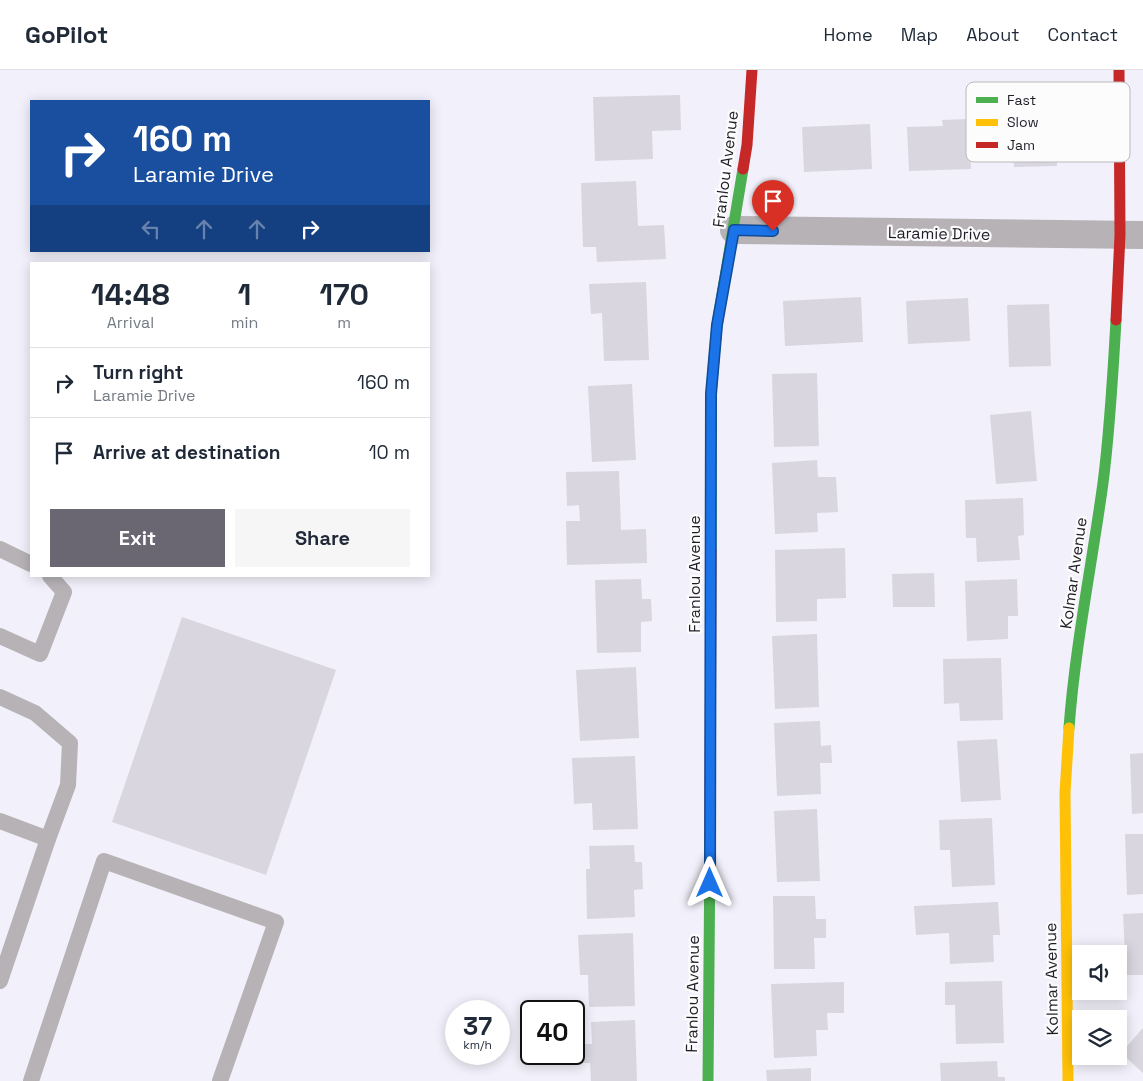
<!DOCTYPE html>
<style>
:root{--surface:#fff;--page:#f6f6f7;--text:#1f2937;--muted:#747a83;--line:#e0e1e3;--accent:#6a6772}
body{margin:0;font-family:"Space Grotesk",sans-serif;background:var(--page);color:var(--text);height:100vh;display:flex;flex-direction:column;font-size:19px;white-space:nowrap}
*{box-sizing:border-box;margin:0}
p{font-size:16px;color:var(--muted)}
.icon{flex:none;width:28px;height:28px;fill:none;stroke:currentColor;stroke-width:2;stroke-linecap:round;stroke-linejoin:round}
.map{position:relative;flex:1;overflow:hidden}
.sheet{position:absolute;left:30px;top:192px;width:400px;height:315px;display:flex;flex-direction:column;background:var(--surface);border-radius:0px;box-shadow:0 2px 12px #0003}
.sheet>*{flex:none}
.banner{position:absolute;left:30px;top:30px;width:400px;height:152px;border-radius:0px;box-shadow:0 2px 12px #0003;background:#1a4fa0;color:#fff;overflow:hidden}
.fabs{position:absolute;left:1072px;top:875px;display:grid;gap:10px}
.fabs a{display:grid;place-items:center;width:55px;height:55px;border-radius:0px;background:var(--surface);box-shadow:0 2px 12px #0003;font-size:25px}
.speed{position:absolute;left:445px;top:930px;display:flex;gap:10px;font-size:25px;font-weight:700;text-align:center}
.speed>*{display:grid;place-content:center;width:65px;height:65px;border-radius:50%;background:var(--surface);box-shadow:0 2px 12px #0003;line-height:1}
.speed small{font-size:12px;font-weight:400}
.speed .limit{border:2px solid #111;border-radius:8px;background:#fff;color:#111}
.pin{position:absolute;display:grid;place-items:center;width:42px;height:42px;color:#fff;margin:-51px -21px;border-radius:50% 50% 50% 0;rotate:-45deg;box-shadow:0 0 5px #0007}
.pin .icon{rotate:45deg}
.me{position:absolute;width:55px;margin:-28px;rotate:0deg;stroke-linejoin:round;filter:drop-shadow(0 0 4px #0008)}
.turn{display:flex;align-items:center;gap:18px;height:105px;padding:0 20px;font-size:22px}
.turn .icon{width:65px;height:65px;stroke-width:2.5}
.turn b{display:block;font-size:35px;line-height:42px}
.lanes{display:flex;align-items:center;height:48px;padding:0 20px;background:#0003;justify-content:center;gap:25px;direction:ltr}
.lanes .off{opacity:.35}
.eta{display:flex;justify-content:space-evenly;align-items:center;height:85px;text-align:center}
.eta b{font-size:30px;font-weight:700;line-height:35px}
.cta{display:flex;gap:10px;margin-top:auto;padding:10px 20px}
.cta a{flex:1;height:58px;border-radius:0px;background:var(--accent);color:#fff;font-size:20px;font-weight:700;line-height:58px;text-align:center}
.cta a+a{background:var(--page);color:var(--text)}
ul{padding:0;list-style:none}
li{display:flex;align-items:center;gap:15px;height:70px;padding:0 20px;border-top:1px solid var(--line)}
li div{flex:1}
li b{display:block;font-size:19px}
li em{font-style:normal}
header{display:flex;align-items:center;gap:30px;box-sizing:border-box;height:70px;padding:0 25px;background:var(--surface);border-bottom:1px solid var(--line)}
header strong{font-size:24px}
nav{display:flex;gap:28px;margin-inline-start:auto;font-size:18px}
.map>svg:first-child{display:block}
.building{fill:#d9d6e0}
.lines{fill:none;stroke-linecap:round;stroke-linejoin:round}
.lane{stroke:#b6b2b6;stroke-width:16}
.street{stroke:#b6b2b6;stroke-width:28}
.fast{stroke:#4caf50;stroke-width:11}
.slow{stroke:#ffc107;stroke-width:11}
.jam{stroke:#c62828;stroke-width:11}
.route-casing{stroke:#114b97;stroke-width:12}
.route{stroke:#1a73e8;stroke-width:9}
.labels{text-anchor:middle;stroke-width:4.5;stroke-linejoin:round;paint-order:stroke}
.street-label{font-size:16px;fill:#201d28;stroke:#fcfcfc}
.key{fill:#fcfcfc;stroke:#bab9bc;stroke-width:1}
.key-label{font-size:14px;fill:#201d28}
</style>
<header>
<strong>GoPilot</strong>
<nav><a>Home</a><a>Map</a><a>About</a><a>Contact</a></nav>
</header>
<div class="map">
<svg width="1143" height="1011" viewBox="0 0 1143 1011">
<rect width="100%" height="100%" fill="#f2f0fa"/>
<g class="building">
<path d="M680,25l1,35 -29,1 1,28 -58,2 -2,-64z"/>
<path d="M1055,34l2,62 -43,1 -1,-19h-14l-2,-43z"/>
<path d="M969,49l2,50 -62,2 -2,-44 36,-1 -1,-6z"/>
<path d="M870,54l2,45 -68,3 -2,-45z"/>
<path d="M636,111l2,45 26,-1 2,34 -69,3 -1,-15h-13l-2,-64z"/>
<path d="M646,212l3,78 -45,1 -2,-48 -11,1 -2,-30z"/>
<path d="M861,227l2,45 -78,4 -2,-45z"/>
<path d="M968,228l2,43 -62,3 -2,-43z"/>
<path d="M1049,234l2,62 -42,1 -2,-62z"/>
<path d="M817,303l2,73 -45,1 -2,-73z"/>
<path d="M632,314l4,76 -44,2 -4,-76z"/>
<path d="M1031,341l6,70 -41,3 -6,-69z"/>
<path d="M817,390l1,17h18l2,35 -21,1 1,19 -43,2 -3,-71z"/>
<path d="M619,401l2,59 25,-1 1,34 -80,2 -1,-44h14l-1,-16 -12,1 -1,-34z"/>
<path d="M1023,428l1,37 -6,1 2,24 -43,2 -1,-24h-10l-1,-38z"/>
<path d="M845,478l1,50 -29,1v22l-41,1 -1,-72z"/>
<path d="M934,503l1,34h-42l-1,-33z"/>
<path d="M641,509l1,20h9l1,22 -11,1v30l-44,1 -2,-73z"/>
<path d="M1017,509l1,37h-10v23l-41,2 -2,-60z"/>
<path d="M182,547l154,53 -70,205 -154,-53z"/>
<path d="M817,564l2,73 -44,2 -3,-73z"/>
<path d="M1001,588l2,62 -43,1 -1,-18 -15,1 -1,-45z"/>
<path d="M636,597l3,71 -59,3 -4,-71z"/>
<path d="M820,651l1,25 10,-1 1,18h-12l1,31 -44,2 -3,-73z"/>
<path d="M997,669l4,61 -40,2 -4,-61z"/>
<path d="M1143,683v60l-11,1 -2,-60z"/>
<path d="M635,686l3,73 -45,1 -1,-27 -18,1 -2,-46z"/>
<path d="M817,739l3,72 -43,1 -3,-71z"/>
<path d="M992,748l3,67 -43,2 -2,-37h-10l-1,-30z"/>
<path d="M1125,764h18v60l-16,1z"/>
<path d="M634,775l1,17h7l1,27 -9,1 1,27 -48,2 -1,-50h4l-1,-23z"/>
<path d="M773,826h42l1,23h10v19h-12l1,31h-41z"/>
<path d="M998,832l2,33h-7l1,27 -44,2 -1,-31 -33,2 -2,-29z"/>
<path d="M1143,843v62h-17l-3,-61z"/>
<path d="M633,863l2,73 -46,1 -1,-32h-8l-2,-40z"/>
<path d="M1002,911l2,62 -48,1 -1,-39h-10v-23z"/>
<path d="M844,912v31h-17l1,17h-12l1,26 -43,2 -3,-74z"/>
<path d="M635,950l2,61h-46l-1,-18h-9v-19h11l-1,-22z"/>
<path d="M1143,958v45l-22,-20z"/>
<path d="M997,991l1,16h7v4h-64l-1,-18z"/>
<path d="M811,998v13h-44l-1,-11z"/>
</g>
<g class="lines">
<g class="lane">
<path d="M0,479l31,15"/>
<path d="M0,566l40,18 24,-62 -14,-16"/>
<path d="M0,627l35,16 35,30 -2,42 -20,54 -48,142"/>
<path d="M0,751l48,18"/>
<path d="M31,1011l73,-220 172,61 -56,159"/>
</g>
<path class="street" d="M734,160l409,5"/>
<g class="fast">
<path d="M711,481v-157l6,-69 26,-156"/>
<path d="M1069,658c6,-82 23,-164 34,-245 7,-54 10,-109 13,-163"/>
<path d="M708,1011l2,-236"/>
</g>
<path class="slow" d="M1068,1011l-3,-288 4,-65"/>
<g class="jam">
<path d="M743,99l4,-24 5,-75"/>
<path d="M1116,250l4,-85 -1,-165"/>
<path d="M710,775l1,-294"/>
</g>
</g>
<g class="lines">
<g class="route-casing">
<path id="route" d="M710,813l1,-489 6,-69 17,-95 39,1"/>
</g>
<use href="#route" class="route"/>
</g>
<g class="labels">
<g class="street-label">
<text transform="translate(725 99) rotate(-83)" y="6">Franlou Avenue</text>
<text transform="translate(939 163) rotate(1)" y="6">Laramie Drive</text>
<text transform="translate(1073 503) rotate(-82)" y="6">Kolmar Avenue</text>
<text transform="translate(694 504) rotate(-90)" y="6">Franlou Avenue</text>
<text transform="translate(1051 909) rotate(-91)" y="6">Kolmar Avenue</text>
<text transform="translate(692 924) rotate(-89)" y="6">Franlou Avenue</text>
</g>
</g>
<rect x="966" y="12" width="164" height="80" rx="8" class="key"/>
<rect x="976" y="27" width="22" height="6" fill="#4caf50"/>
<rect x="976" y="49" width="22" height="7" fill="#ffc107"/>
<rect x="976" y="72" width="22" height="6" fill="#c62828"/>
<g class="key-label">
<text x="1007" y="35">Fast</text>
<text x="1007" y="57">Slow</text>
<text x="1007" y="80">Jam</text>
</g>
</svg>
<div class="fabs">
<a><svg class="icon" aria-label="sound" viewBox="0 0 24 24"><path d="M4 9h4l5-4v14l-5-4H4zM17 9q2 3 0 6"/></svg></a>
<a><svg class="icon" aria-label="layers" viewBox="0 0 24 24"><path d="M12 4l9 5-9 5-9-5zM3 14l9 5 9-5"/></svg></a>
</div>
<div class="speed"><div>37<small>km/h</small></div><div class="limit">40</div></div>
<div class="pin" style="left:773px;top:161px;background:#d93025"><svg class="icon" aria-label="arrive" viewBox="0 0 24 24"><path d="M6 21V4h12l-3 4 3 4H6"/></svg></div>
<svg class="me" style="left:710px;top:813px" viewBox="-20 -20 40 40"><path d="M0-17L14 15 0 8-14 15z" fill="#1a73e8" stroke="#fff" stroke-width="4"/></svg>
<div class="banner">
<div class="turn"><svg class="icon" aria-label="right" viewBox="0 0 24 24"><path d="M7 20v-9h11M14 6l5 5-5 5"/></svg><div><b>160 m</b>Laramie Drive</div></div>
<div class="lanes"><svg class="icon off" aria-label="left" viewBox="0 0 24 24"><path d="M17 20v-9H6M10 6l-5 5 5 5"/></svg><svg class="icon off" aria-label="ahead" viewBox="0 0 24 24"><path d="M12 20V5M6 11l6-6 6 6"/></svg><svg class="icon off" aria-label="ahead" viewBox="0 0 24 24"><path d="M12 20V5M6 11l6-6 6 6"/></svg><svg class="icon" aria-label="right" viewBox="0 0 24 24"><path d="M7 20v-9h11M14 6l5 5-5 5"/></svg></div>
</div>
<section class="sheet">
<div class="eta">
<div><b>14:48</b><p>Arrival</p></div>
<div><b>1</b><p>min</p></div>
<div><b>170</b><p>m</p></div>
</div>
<ul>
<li><svg class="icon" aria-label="right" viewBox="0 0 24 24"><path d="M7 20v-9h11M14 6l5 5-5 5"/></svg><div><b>Turn right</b><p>Laramie Drive</p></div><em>160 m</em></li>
<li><svg class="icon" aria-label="arrive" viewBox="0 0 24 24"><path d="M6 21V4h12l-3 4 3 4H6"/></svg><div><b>Arrive at destination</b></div><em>10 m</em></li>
</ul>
<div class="cta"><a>Exit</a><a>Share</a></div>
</section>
</div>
